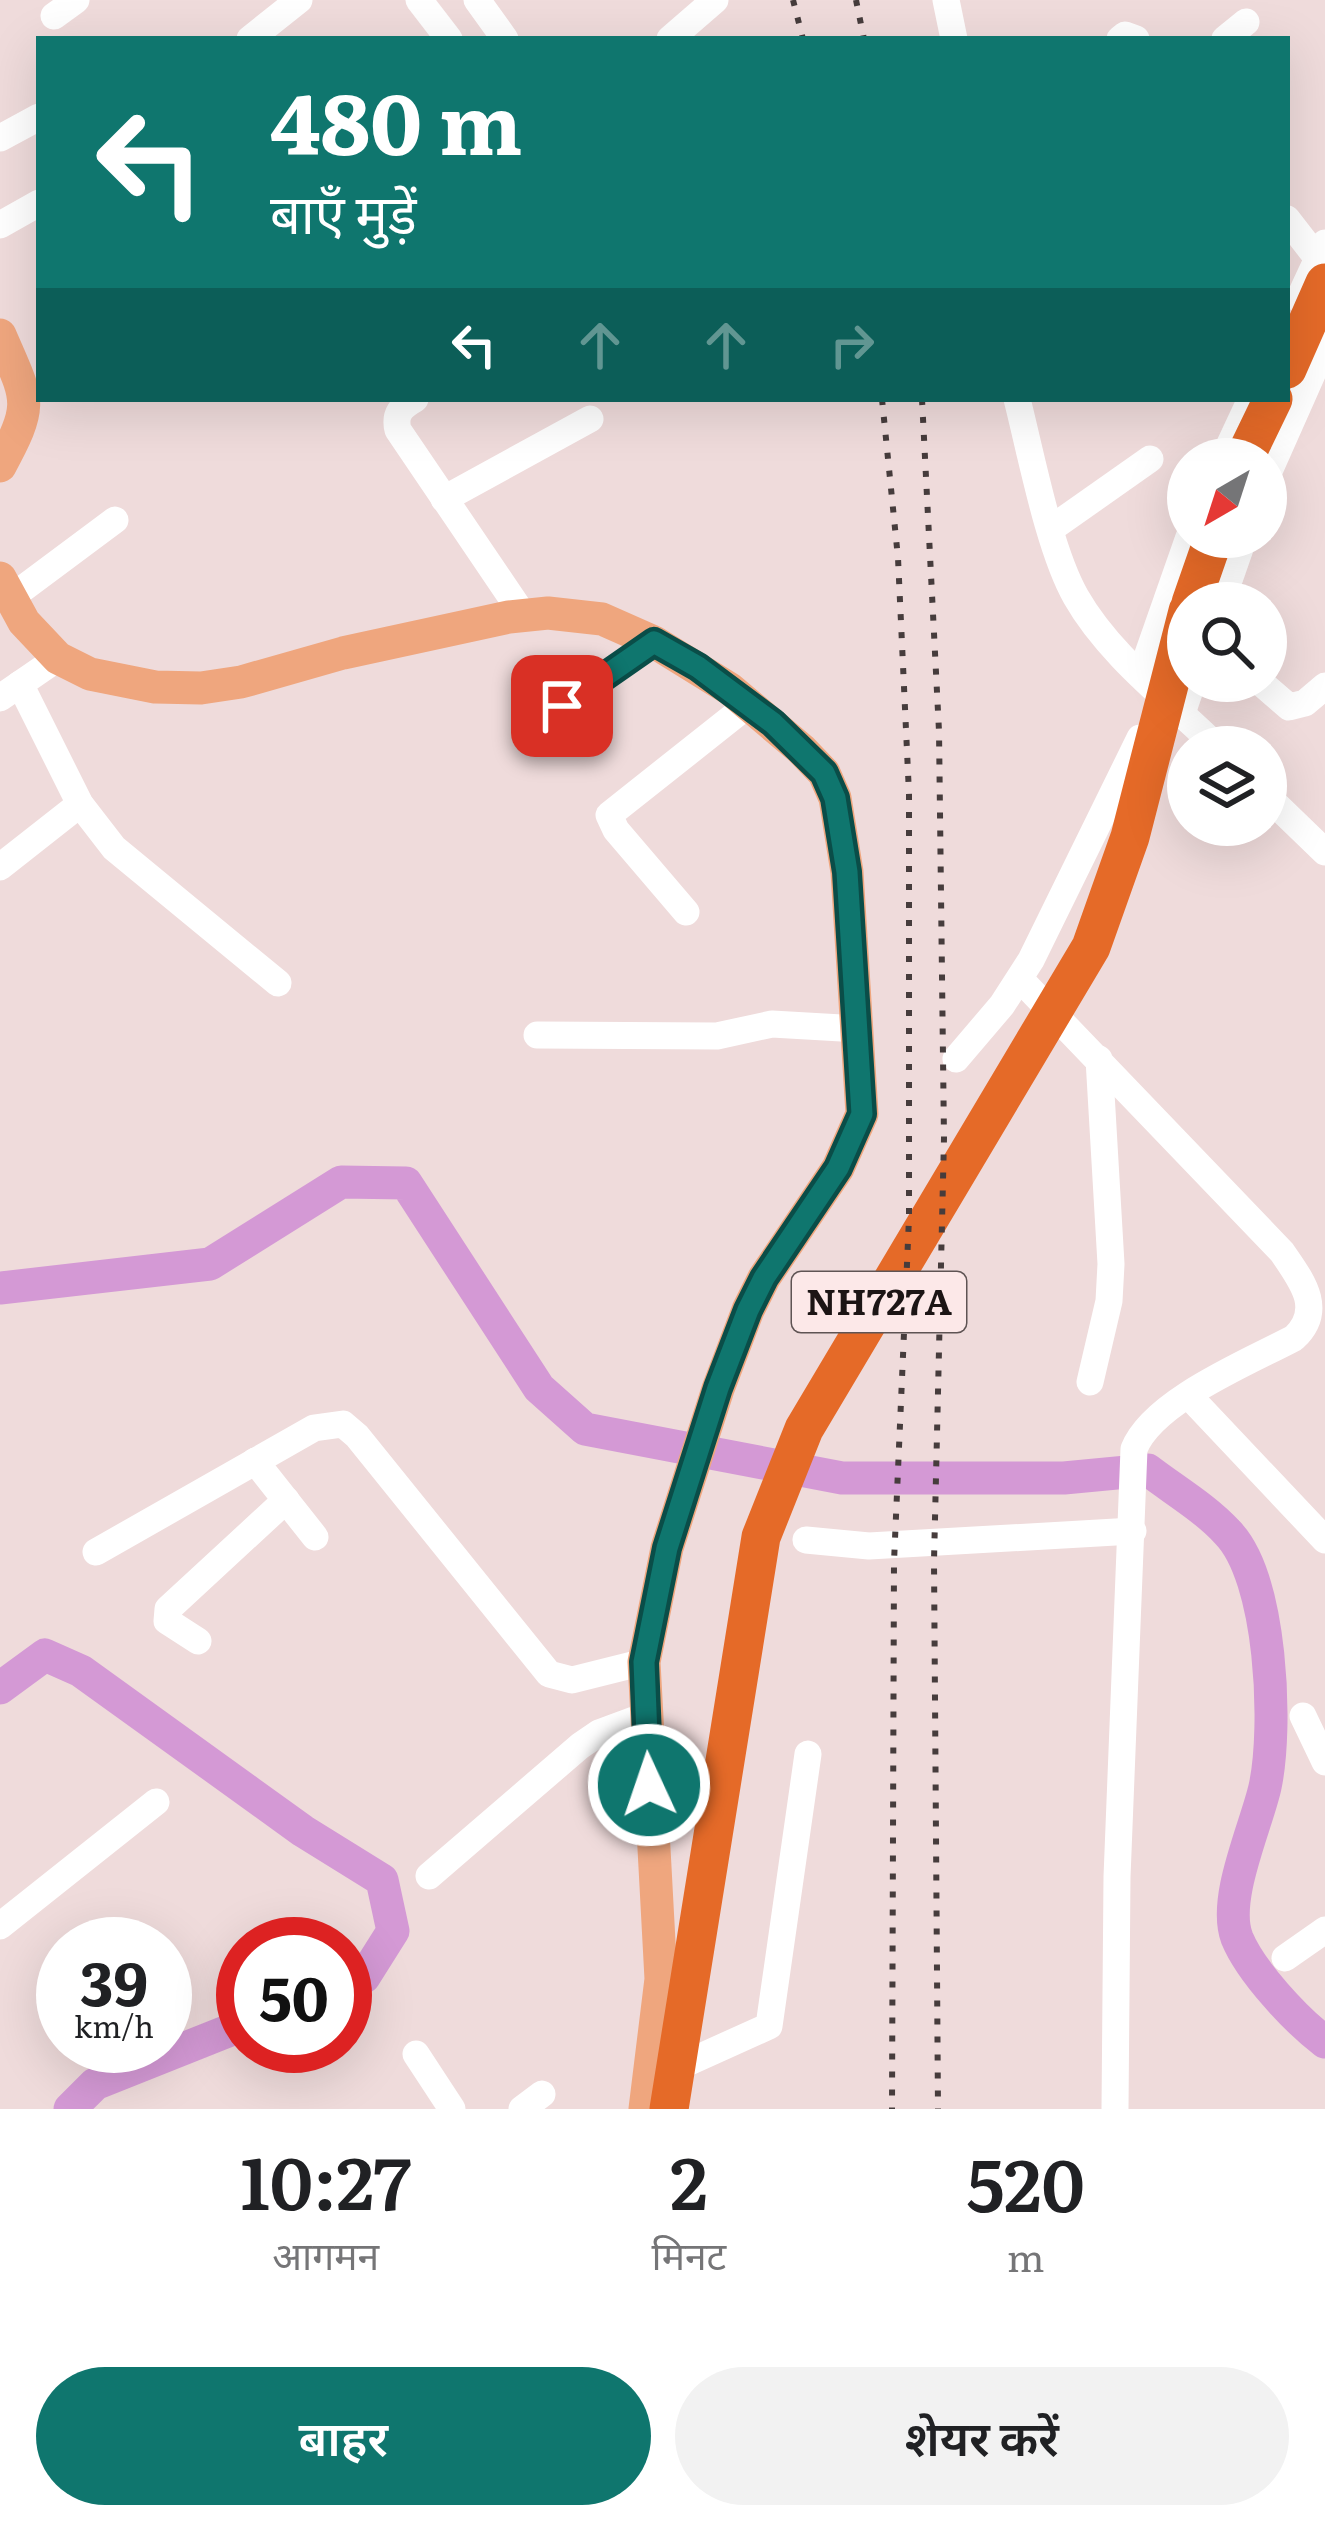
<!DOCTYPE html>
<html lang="hi">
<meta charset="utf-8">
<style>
:root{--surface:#fff;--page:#f2f2f2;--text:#202124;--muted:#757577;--accent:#0f766e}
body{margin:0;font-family:Literata,"Noto Sans Devanagari",serif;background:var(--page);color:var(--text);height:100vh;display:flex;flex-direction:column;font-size:45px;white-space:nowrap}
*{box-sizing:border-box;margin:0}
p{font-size:39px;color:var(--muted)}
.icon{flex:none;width:66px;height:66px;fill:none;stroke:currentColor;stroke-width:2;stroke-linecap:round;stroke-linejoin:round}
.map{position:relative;height:2109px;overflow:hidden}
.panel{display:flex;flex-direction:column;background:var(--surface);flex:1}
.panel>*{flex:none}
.guide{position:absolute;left:36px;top:36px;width:1254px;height:366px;border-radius:0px;box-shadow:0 12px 48px #0002;background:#0f766e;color:#fff;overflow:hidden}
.needle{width:78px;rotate:219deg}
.controls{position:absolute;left:1167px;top:438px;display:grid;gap:24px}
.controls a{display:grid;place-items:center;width:120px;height:120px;border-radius:50%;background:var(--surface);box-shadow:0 12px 48px #0002;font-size:60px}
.speed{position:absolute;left:36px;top:1917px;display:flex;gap:24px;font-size:60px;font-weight:700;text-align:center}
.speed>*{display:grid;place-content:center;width:156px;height:156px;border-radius:50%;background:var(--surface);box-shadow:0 12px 48px #0002;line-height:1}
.speed small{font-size:30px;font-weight:400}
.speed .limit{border:18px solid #d22;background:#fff;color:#111}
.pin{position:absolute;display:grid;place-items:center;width:102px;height:102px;color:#fff;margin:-51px;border-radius:24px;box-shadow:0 6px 18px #0006}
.me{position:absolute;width:132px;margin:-66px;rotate:357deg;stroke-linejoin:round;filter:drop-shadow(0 0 9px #0008)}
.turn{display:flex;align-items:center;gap:42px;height:252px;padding:0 36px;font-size:54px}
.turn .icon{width:156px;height:156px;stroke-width:2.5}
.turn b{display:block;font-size:84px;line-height:102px}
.lanes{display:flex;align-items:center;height:114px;padding:0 36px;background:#0003;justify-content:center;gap:60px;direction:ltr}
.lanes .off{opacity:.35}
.eta{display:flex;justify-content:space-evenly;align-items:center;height:204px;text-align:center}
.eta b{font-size:72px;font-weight:600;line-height:84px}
.cta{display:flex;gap:24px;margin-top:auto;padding:24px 36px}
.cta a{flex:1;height:138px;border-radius:72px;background:var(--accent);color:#fff;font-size:48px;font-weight:600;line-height:138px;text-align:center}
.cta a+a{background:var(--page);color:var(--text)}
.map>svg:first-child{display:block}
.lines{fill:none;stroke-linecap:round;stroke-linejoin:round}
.river{stroke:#d499d5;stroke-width:33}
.minor{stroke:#fff;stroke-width:27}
.major{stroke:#efa67e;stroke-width:33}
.highway{stroke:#e56a28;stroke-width:39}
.rail{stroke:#463c3c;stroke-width:6;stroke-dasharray:6 12;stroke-linecap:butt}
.route-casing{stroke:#0a4d48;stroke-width:30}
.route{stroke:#0f766e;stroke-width:21}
.labels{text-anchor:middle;stroke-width:12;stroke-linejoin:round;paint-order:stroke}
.shield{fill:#fce8e8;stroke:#5f5454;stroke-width:3}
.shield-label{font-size:36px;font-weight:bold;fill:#1c1515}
</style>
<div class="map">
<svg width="1325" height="2109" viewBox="0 0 1325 2109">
<rect width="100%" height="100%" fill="#efdbdb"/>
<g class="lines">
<g class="river">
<path d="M0,1288l210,-24 131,-82 65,1 133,205 46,41 257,49h222l84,-8c26,20 57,38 79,62 45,45 51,195 38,255 -9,40 -43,112 -28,151 14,34 59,82 88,104"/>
<path d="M0,1688l45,-33 36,16 222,160 79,49 11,51 -29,46 -19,7"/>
<path d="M70,2109l25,-25 148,-59"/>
</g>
<g class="minor">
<path d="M419,0l30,39"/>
<path d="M477,0l28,39"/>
<path d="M946,0l8,39"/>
<path d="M54,16l22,-16"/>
<path d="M250,39l49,-39"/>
<path d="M670,39l45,-39"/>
<path d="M1120,39l5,-4 11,4"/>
<path d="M1225,39l21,-17"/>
<path d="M0,138l39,-21"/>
<path d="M1287,219l31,40"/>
<path d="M0,225l39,-22"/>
<path d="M1299,299l26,-56"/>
<path d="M415,399c-14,8 -21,15 -17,31l126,186"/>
<path d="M1017,399c14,55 32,151 59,198 33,58 93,103 141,150"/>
<path d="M1223,459l28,-60"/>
<path d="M1266,478l59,-133"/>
<path d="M444,499l146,-80"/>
<path d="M1052,528l98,-69"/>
<path d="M9,599l106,-79"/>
<path d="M1221,603l23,-66"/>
<path d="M1141,674l48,-137"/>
<path d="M1259,681l30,26 16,-4 20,-17"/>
<path d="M20,684l60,120 34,44 164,135"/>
<path d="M0,698l58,-40"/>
<path d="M1182,713l11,-32"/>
<path d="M531,727l123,-85"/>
<path d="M1266,795l59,57"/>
<path d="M0,867l80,-63"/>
<path d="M686,912l-70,-82 -7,-15 140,-111"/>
<path d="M1020,979l262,273c19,28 43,57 12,86 -45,24 -141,63 -160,111l-17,428 -2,232"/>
<path d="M537,1035l180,1 55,-12 87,5"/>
<path d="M956,1059l46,-54 29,-45 109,-222"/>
<path d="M1090,1382l19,-81 2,-37 -12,-205"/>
<path d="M1189,1396l136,144"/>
<path d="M255,1461l60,76"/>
<path d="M806,1540l63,6 264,-15"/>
<path d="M96,1552l218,-124 29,-4 14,12 192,238 23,6 72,-18"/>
<path d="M198,1641l-31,-20 1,-12 118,-109"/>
<path d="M1303,1716l22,46"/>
<path d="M429,1876l151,-130 19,-13 46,-17"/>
<path d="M0,1926l156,-124"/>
<path d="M1285,1958l40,-28"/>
<path d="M416,2054l36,55"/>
<path d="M676,2068l93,-42 39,-272"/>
<path d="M522,2109l20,-15"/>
</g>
<g class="major">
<path d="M0,335c28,65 35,67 0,131"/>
<path d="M0,578l24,44 34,36 32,16 65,13 46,1 40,-6 102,-29 166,-36 39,-4 54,6 52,23 76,47 71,60 23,24 11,25 12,74 15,242 -24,54 -74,110 -16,32 -30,79 -51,159 -23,114 17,317 -16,130"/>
</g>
<g class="highway">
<path d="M1287,369l38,-86"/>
<path d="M1244,459l29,-60"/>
<path d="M1191,603l23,-66"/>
<path d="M669,2109l92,-572 43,-108 287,-482 39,-110 58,-226"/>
</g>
<g class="rail">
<path d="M793,0l10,39"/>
<path d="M856,0l8,39"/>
<path d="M882,399l16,159 11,236v424l-15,344 -2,547"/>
<path d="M922,399l17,332 5,407 -10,423 4,548"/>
</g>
</g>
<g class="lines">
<g class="route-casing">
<path id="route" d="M562,706l92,-64 44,25 75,56 51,50 11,25 12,74 15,242 -24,54 -74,110 -16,32 -30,78 -51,160 -23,114 5,123"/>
</g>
<use href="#route" class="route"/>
</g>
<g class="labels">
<rect class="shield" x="792" y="1272" width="174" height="60" rx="9"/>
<g class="shield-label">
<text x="879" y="1315">NH727A</text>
</g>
</g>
</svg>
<div class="controls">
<a><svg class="needle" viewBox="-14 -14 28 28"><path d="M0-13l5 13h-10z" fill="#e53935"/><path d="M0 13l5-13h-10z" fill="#757577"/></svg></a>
<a><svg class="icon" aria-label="search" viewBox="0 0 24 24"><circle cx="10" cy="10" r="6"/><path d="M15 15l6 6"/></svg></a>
<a><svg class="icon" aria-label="layers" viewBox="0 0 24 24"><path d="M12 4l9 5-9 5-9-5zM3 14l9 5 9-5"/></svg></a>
</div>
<div class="speed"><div>39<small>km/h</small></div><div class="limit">50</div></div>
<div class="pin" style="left:562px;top:706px;background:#d93025"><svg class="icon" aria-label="arrive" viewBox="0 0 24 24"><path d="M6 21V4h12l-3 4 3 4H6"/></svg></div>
<svg class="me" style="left:649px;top:1785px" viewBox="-20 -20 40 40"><circle r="17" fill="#0f766e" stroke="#fff" stroke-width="3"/><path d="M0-11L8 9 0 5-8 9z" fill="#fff"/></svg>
<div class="guide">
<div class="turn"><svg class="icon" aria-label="left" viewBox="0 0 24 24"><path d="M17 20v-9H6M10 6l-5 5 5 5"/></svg><div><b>480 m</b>बाएँ मुड़ें</div></div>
<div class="lanes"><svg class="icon" aria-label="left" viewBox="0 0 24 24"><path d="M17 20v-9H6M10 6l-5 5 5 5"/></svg><svg class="icon off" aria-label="ahead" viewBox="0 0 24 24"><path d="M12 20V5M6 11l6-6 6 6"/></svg><svg class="icon off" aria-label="ahead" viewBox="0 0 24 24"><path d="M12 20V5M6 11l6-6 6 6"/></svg><svg class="icon off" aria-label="right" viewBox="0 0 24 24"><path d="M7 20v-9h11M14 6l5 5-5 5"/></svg></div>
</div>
</div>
<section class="panel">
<div class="eta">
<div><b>10:27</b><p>आगमन</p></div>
<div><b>2</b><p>मिनट</p></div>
<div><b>520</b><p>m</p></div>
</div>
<div class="cta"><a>बाहर</a><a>शेयर करें</a></div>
</section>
